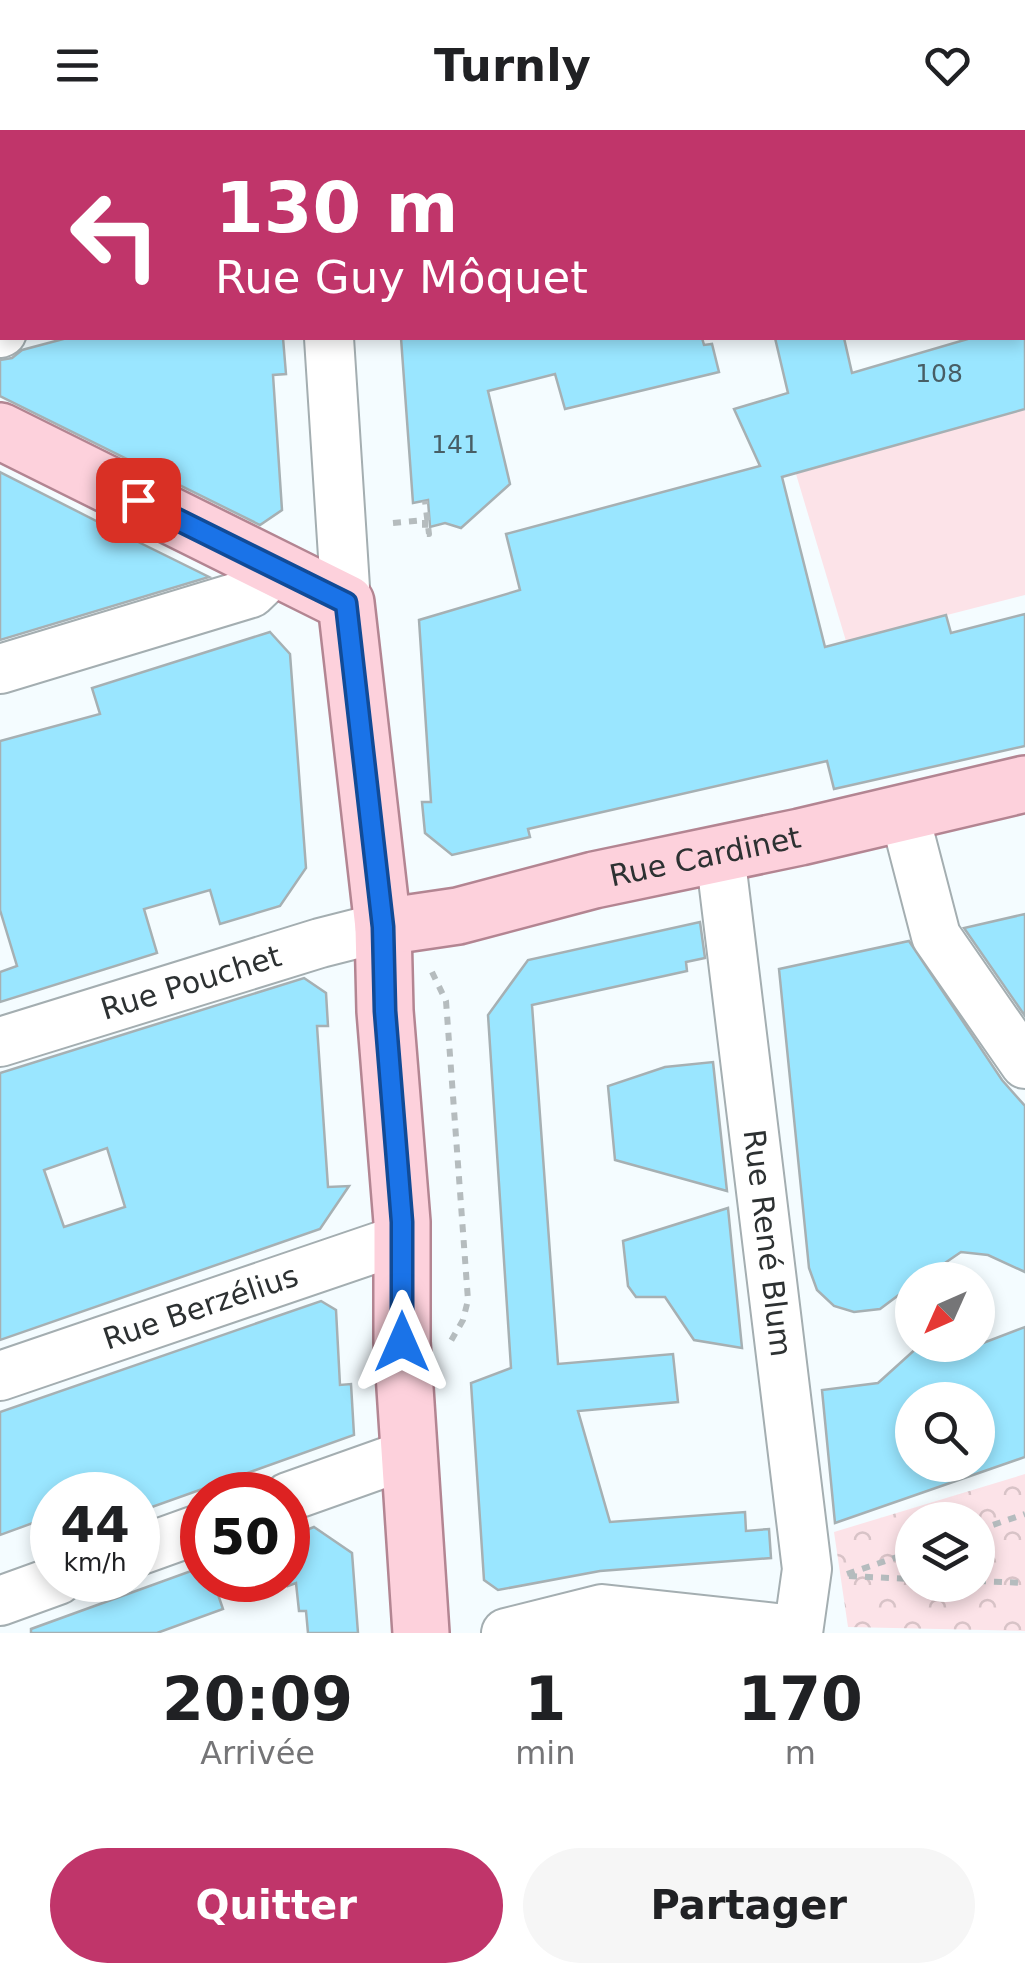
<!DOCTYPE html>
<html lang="fr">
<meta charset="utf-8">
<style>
:root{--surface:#fff;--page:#f6f6f6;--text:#202124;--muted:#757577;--accent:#c0356a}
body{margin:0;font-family:"DejaVu Sans",sans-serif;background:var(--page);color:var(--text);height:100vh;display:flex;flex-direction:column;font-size:38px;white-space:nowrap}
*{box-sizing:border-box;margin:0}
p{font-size:32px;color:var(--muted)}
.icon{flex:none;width:55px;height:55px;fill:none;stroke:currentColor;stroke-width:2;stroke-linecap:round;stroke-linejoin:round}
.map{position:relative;height:1503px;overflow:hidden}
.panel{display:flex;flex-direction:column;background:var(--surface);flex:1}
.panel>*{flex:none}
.top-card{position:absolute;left:0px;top:0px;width:1025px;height:210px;box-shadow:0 5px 15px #0003;background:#c0356a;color:#fff;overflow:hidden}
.needle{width:65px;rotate:225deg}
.fabs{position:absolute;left:895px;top:1132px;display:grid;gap:20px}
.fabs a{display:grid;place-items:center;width:100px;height:100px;border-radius:50%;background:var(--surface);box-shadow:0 5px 15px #0003;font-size:50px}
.speed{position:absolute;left:30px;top:1342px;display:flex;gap:20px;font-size:50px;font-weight:700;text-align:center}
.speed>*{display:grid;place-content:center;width:130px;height:130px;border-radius:50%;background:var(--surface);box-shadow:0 5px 15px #0003;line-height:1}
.speed small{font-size:25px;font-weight:400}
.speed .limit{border:15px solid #d22;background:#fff;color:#111}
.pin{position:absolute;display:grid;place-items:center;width:85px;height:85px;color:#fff;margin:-42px;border-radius:20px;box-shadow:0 5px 15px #0006}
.me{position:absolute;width:110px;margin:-55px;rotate:0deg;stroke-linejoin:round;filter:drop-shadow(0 0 8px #0008)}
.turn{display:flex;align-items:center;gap:35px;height:210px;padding:0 50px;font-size:45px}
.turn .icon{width:130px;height:130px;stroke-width:2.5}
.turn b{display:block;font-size:70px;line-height:85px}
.eta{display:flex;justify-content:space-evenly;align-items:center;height:170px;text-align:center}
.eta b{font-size:60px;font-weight:700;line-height:70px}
.cta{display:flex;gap:20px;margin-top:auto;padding:20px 50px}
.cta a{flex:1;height:115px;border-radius:60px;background:var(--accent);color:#fff;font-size:40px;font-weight:700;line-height:115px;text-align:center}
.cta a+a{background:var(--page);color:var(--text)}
header{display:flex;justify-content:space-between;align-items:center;height:130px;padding:0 50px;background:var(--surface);font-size:45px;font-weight:700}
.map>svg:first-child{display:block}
.green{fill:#fce3e8}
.park{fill:url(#park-crowns);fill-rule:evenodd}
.building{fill:#9ae6ff;stroke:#a6b0b3;stroke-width:2.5;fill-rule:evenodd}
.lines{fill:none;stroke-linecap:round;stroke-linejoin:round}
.minor-casing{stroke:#a4aeb1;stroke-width:52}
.major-casing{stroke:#b38592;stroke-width:60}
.path{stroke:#b5bcbe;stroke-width:6;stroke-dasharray:8 8;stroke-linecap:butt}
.minor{stroke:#fff;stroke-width:48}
.major{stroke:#fdd1dc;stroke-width:55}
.route-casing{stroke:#114b97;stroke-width:25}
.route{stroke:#1a73e8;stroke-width:18}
.labels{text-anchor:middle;stroke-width:8;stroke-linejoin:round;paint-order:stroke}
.number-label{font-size:25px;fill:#485e65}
.street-label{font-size:30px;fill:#2d3132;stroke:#fff}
</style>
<header><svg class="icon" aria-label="menu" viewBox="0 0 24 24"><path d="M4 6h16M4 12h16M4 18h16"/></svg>Turnly<svg class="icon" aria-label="heart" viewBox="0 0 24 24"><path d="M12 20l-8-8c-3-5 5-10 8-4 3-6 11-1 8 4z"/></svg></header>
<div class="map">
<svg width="1025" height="1503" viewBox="0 0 1025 1503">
<defs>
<pattern id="park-crowns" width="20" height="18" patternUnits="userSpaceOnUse" patternTransform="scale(2.5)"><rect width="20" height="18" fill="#fce3e8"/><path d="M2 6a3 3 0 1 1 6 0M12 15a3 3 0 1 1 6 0" fill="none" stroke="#d8c3c7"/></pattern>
</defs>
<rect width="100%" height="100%" fill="#f4fcff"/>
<path class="green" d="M1025,279v186l-179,46 -50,-167z"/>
<path class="park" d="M1025,1344v157l-177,-4 -14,-95zM912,1390h66v65h-66z"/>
<g class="building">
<path d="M67,208h216l3,36 -13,1 9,135 -22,15 -260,-129v-36l12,-2 10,-8z"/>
<path d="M401,208h301l2,7 8,-1 7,28 -154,37 -10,-35 -67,17 22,93 -49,44 -16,-5 -15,4 -2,-27 -15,3z"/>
<path d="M775,208h69l8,35 119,-35h54v71l-243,68 43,170 121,-32 5,18 74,-19v132l-191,43 -7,-28 -299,68 2,8 -78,18 -27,-22 -3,-31h9l-12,-182 101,-30 -14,-56 254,-68 -26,-57 54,-16z"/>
<path d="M0,342l110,56 99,49 -209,63z"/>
<path d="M270,502l20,22 16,214 -26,38 -60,18 -10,-34 -66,19 13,44 -157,49v-30l17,-6 -17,-56v-169l100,-27 -8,-26z"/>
<path d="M1025,784v102l-61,-88z"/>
<path d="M700,792l5,36 -19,4 1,9 -155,34 26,359 115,-10 5,48 -100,9 32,111 135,-10 1,19 23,-2 2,29 -171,13 -102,19 -14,-10 -13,-197 40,-15 -23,-353 40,-55z"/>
<path d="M909,811l93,139 23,26v166l-37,-17 -27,-3 -41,28h-8v5l-32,24 -26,3 -20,-6 -17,-16 -8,-22 -30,-299z"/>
<path d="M304,848l22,15 2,33h-11l11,161 21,-1 -29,43 -320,111v-267zM107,1018l18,59 -61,20 -20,-57z"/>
<path d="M713,932l14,129 -112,-31 -7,-74 57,-19z"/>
<path d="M728,1078l14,140 -48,-8 -29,-43h-29l-8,-11 -5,-45z"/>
<path d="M321,1171l15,9 4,75 11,-1 3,51 -216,77v-17h-86v21l-52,19v-123z"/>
<path d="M1025,1197v130l-190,66 -13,-133 56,-7 42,-38h58zM912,1270h66v65h-66z"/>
<path d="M314,1397l38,26 6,80h-50l-2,-22h-7l-3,-28 -8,3v-49z"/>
<path d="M202,1437v13h11l10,29 -66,24h-126v-4z"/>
</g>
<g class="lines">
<g class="minor-casing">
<g id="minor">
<path d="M315,0v2"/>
<path d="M0,203l2,-1"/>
<path d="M329,208l17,265"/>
<path d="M0,539l251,-76 26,-25"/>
<path d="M904,683l32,123 89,128"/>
<path id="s1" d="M720,724l87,715 -9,64"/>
<path id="s2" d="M0,912l320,-99 63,-16"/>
<path id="s3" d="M0,1246l402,-137"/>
<path d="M288,1367l121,-43"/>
<path d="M138,1421l64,-23"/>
<path d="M0,1471l58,-21"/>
<path d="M506,1503l96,-24 175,19 15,5"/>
</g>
</g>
<g class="major-casing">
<g id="major">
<path d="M0,301l346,172 37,324 2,84 17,211v120l19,291"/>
<path id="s4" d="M383,797l75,-11 136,-36 206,-43 225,-53"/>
</g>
</g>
<g class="path">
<path d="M362,2l45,-2"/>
<path d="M393,393l32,-3v14h4l-4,-33"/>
<path d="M432,842l14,29 22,299 -5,20 -15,26"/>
<path d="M978,1400l47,-16"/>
<path d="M847,1444l65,-22"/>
<path d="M849,1446l63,3"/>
<path d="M978,1451l47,2"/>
</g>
<use href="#minor" class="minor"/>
<use href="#major" class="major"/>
</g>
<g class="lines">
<g class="route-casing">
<path id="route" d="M138,370l208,103 37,324 2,84 17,211v120"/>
</g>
<use href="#route" class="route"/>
</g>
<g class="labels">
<g class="number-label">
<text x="939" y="252">108</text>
<text x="455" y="323">141</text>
</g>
<g class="street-label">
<text dy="10" stroke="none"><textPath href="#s4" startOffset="330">Rue Cardinet</textPath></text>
<text dy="10" stroke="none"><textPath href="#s2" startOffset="200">Rue Pouchet</textPath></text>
<text dy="10" stroke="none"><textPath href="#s1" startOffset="392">Rue René Blum</textPath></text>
<text dy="10" stroke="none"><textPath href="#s3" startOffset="212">Rue Berzélius</textPath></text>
</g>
</g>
</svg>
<div class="fabs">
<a><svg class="needle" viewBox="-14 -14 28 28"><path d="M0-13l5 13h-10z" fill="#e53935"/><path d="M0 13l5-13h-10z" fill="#757577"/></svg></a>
<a><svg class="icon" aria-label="search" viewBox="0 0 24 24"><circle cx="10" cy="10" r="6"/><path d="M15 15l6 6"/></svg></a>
<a><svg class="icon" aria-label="layers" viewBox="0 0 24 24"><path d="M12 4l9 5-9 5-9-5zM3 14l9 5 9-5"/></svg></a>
</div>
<div class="speed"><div>44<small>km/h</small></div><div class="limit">50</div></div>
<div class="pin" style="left:138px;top:370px;background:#d93025"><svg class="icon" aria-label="arrive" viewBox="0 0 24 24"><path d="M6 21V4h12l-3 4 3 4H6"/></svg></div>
<svg class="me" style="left:402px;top:1212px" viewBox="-20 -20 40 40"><path d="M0-17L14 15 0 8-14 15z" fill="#1a73e8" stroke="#fff" stroke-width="4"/></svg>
<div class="top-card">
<div class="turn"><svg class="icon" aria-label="left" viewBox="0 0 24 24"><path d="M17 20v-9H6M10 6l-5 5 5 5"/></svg><div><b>130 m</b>Rue Guy Môquet</div></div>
</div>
</div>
<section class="panel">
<div class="eta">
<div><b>20:09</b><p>Arrivée</p></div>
<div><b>1</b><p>min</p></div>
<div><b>170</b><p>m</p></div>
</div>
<div class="cta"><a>Quitter</a><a>Partager</a></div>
</section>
